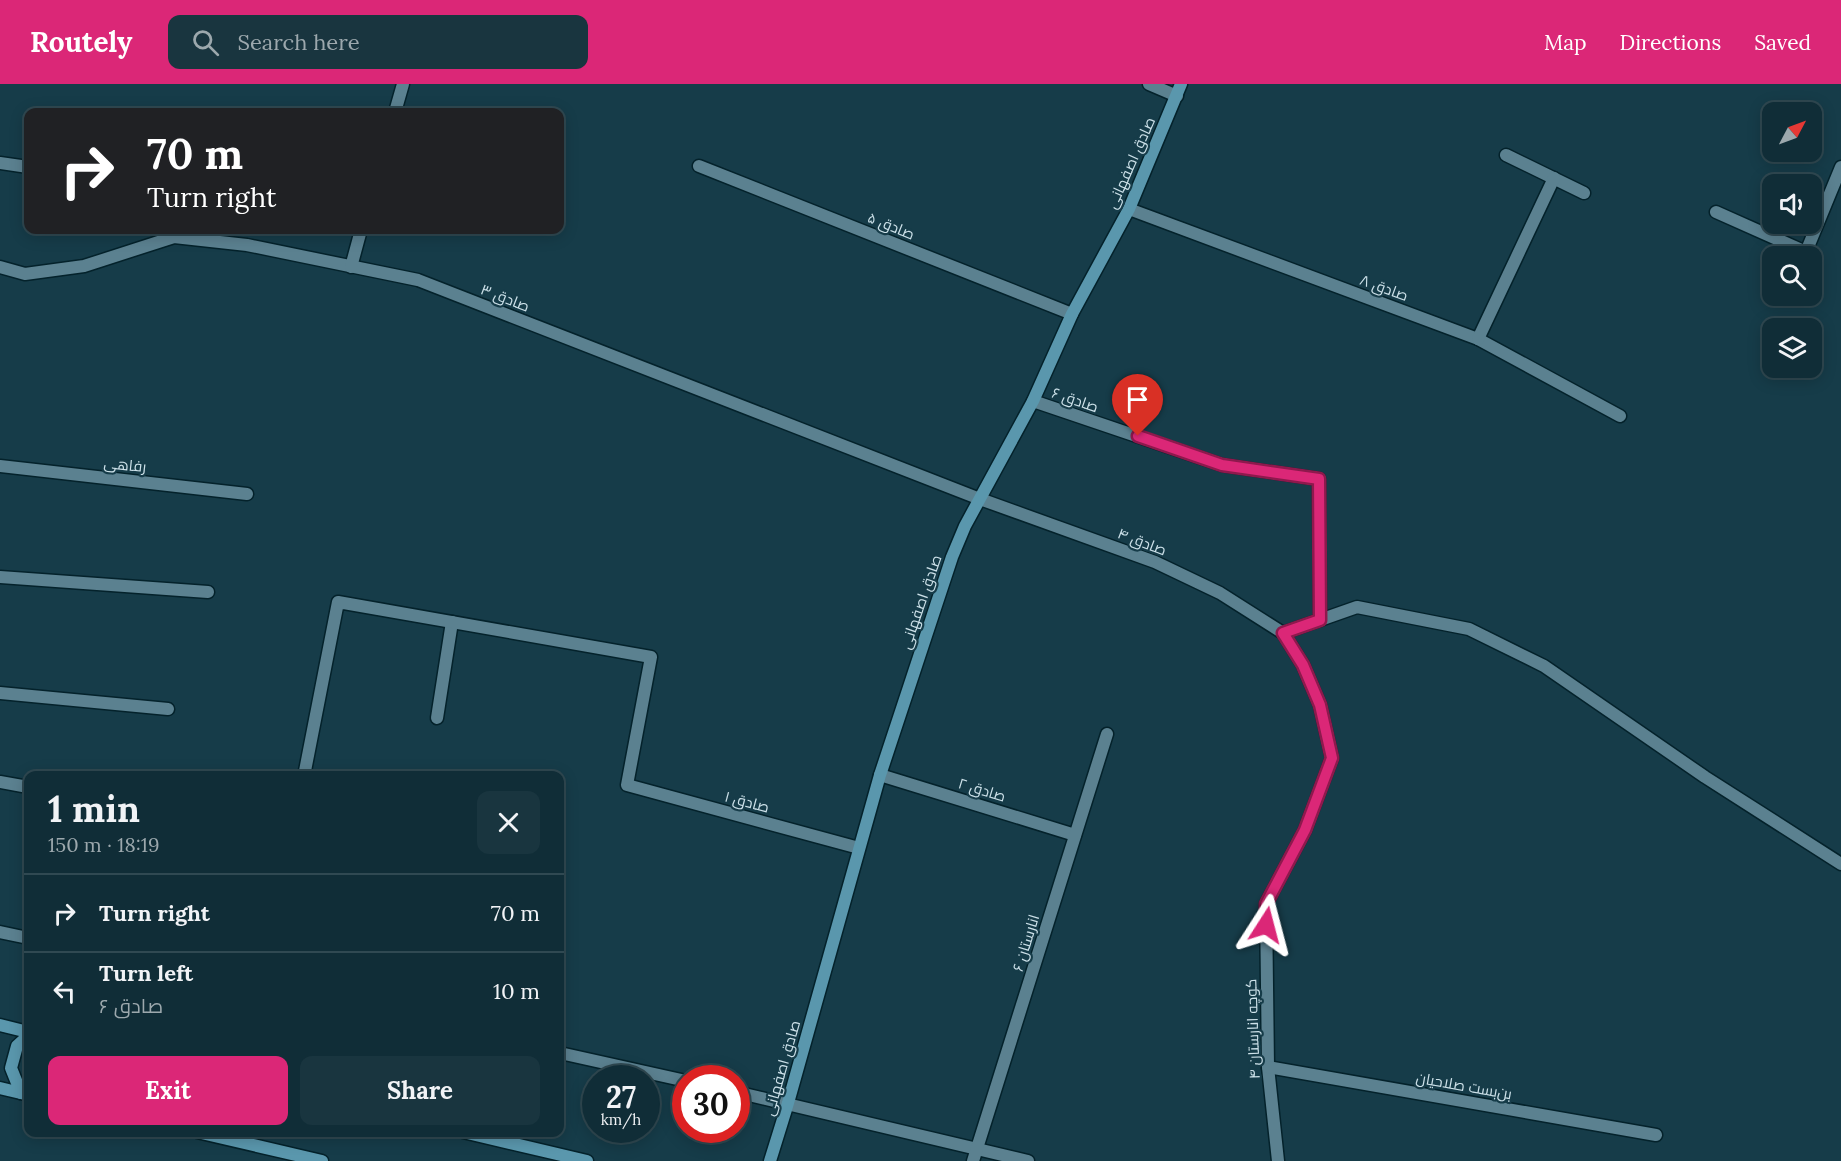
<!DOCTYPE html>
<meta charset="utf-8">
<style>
:root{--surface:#102d37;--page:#19353f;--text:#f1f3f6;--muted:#9ca8ad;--line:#304952;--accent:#db2777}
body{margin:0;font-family:Lora,Cairo,serif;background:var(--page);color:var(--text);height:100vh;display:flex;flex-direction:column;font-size:22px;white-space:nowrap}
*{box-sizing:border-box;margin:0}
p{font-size:20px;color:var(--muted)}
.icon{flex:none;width:33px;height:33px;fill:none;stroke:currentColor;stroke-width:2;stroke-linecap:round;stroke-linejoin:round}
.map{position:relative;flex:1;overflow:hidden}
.drawer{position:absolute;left:24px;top:687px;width:540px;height:366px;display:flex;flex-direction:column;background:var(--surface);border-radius:12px;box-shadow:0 3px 15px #0003,0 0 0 2px var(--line)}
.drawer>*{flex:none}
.guide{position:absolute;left:24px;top:24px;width:540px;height:126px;border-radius:12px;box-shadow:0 3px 15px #0003,0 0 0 2px var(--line);background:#202124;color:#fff;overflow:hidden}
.needle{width:39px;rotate:49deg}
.buttons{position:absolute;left:1762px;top:18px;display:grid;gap:12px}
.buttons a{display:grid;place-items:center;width:60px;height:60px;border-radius:12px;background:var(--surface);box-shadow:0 3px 15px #0003,0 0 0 2px var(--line);font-size:30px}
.speed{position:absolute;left:582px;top:981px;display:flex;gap:12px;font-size:30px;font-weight:700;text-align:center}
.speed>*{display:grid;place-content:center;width:78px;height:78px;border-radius:50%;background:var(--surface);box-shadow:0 3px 15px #0003,0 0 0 2px var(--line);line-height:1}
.speed small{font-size:15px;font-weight:400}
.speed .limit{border:9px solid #d22;background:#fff;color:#111}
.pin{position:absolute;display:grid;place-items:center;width:51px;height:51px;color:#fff;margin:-62px -26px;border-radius:50% 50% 50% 0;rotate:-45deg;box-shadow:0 0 6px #0007}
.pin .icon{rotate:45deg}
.me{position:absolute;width:66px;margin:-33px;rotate:9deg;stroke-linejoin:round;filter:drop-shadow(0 0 4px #0008)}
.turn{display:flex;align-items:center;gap:21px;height:126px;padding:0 24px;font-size:27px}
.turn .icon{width:78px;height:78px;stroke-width:2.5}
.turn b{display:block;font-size:42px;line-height:51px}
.round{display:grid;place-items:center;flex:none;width:63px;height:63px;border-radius:12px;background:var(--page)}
.headline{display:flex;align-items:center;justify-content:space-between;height:102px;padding:0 24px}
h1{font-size:36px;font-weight:800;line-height:45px}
.button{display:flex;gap:12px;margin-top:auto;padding:12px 24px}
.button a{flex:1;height:69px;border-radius:12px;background:var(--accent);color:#fff;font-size:24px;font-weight:800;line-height:69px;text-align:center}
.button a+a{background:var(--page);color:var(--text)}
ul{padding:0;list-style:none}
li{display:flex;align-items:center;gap:18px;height:78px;padding:0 24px;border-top:2px solid var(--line)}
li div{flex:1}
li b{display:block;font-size:22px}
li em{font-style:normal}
header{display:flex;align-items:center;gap:36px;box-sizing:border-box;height:84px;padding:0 30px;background:var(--accent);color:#fff}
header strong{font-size:28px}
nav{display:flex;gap:33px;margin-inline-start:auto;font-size:21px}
.search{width:420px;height:54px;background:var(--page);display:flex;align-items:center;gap:15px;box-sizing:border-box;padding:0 21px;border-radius:12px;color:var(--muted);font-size:22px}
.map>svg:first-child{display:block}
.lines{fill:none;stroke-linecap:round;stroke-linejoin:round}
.street-casing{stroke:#04222b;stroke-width:15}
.secondary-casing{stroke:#04222b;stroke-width:15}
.street{stroke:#5b8190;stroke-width:12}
.secondary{stroke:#5a97ad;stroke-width:12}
.route-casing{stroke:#8e194d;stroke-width:15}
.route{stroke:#db2777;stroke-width:10}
.labels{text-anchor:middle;stroke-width:4.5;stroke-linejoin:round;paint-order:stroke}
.street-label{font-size:15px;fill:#cee2ea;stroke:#163c49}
</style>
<header>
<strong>Routely</strong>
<div class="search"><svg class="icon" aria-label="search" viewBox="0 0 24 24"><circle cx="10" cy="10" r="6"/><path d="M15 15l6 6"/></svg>Search here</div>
<nav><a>Map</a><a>Directions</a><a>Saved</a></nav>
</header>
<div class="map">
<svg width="1841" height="1077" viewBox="0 0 1841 1077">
<rect width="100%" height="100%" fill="#163c49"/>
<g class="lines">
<g class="street-casing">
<g id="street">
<path d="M1149,0l28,12"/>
<path d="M395,28l8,-28"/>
<path d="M1506,71l78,38"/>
<path d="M0,79l28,4"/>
<path d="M699,82l373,148"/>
<path d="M1129,125l349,130 142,77"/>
<path d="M1716,128l90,40 35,-85"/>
<path d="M0,183l25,7 59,-8 90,-29 73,8 171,35 562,219 175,63 65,31 63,40 20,32 17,40 12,53 -27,72 -39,74 2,163 10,94"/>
<path d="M351,183l10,-37"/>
<path d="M1478,255l76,-161"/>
<path d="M1033,317l189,64 97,14 1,141"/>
<path d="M0,382l247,28"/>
<path d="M0,493l208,15"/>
<path d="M1283,549l74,-26 112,22 75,37 161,111 136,87"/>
<path d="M0,609l168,16"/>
<path d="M437,634l15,-96"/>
<path d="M880,691l195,60"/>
<path d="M304,692l34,-174 313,55 -24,128 232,63"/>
<path d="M0,698l28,5"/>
<path d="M0,848l28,6"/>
<path d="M560,969l126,28"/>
<path d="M1268,983l388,68"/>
<path d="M736,1008l292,69"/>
<path d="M973,1077l134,-427"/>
</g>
</g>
<g class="secondary-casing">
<g id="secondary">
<path d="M0,941l28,7"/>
<path d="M0,1004l25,6"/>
<path d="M21,1009l-10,-25 6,-22 11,-10"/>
<path d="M197,1048l125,29"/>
<path d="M463,1048l124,29"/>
<path d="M770,1077l18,-58 92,-328 72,-218 13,-31 68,-125 39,-87 57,-105 52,-125"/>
</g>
</g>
<use href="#street" class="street"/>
<use href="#secondary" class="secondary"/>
</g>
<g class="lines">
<g class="route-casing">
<path id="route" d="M1138,352l84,29 97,14 1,141 -37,13 20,32 17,40 12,53 -27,72 -39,74v21"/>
</g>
<use href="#route" class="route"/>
</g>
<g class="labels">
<g class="street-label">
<text transform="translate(1131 79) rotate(-66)" y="5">صادق اصفهانی</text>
<text transform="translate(891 142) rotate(22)" y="5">صادق ۵</text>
<text transform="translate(1384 204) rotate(20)" y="5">صادق ۸</text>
<text transform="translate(505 214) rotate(21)" y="5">صادق ۳</text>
<text transform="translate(1075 316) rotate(19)" y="5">صادق ۶</text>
<text transform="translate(125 381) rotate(6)" y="5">رفاهی</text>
<text transform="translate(1142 458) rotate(21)" y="5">صادق ۴</text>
<text transform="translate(921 518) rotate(-71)" y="5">صادق اصفهانی</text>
<text transform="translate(982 706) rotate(17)" y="5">صادق ۲</text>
<text transform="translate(747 718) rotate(15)" y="5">صادق ۱</text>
<text transform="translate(1026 859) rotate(-73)" y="5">انارستان ۶</text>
<text transform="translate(1253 945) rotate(-92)" y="5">کوچه انارستان ۴</text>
<text transform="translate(782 984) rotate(-74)" y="5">صادق اصفهانی</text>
<text transform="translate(1464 1002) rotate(10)" y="5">بن‌بست صلاحیان</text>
</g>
</g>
</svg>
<div class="buttons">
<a><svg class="needle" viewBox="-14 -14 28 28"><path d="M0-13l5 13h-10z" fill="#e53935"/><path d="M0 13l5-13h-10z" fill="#9ca8ad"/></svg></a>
<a><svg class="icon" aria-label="sound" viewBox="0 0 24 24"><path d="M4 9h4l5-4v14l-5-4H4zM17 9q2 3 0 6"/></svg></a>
<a><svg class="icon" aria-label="search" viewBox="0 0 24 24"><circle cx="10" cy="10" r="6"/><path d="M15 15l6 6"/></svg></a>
<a><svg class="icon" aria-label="layers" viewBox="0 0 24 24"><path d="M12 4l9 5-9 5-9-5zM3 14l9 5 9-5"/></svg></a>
</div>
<div class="speed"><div>27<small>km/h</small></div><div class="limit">30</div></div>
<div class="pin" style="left:1138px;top:352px;background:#d93025"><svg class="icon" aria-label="arrive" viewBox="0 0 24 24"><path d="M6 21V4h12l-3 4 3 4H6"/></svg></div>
<svg class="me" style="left:1266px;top:841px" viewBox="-20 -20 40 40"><path d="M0-17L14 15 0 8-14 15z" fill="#db2777" stroke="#fff" stroke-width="4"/></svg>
<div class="guide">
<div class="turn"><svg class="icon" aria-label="right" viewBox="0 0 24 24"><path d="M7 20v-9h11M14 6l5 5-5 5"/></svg><div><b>70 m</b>Turn right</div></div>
</div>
<section class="drawer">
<div class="headline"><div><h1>1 min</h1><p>150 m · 18:19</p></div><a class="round"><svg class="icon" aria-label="close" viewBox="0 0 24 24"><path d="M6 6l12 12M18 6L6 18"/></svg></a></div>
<ul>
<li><svg class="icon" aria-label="right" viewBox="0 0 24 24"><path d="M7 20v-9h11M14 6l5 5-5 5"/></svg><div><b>Turn right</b></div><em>70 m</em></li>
<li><svg class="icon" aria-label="left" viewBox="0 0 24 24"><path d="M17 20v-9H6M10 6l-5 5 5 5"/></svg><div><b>Turn left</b><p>صادق ۶</p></div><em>10 m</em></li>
</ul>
<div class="button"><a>Exit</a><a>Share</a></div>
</section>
</div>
